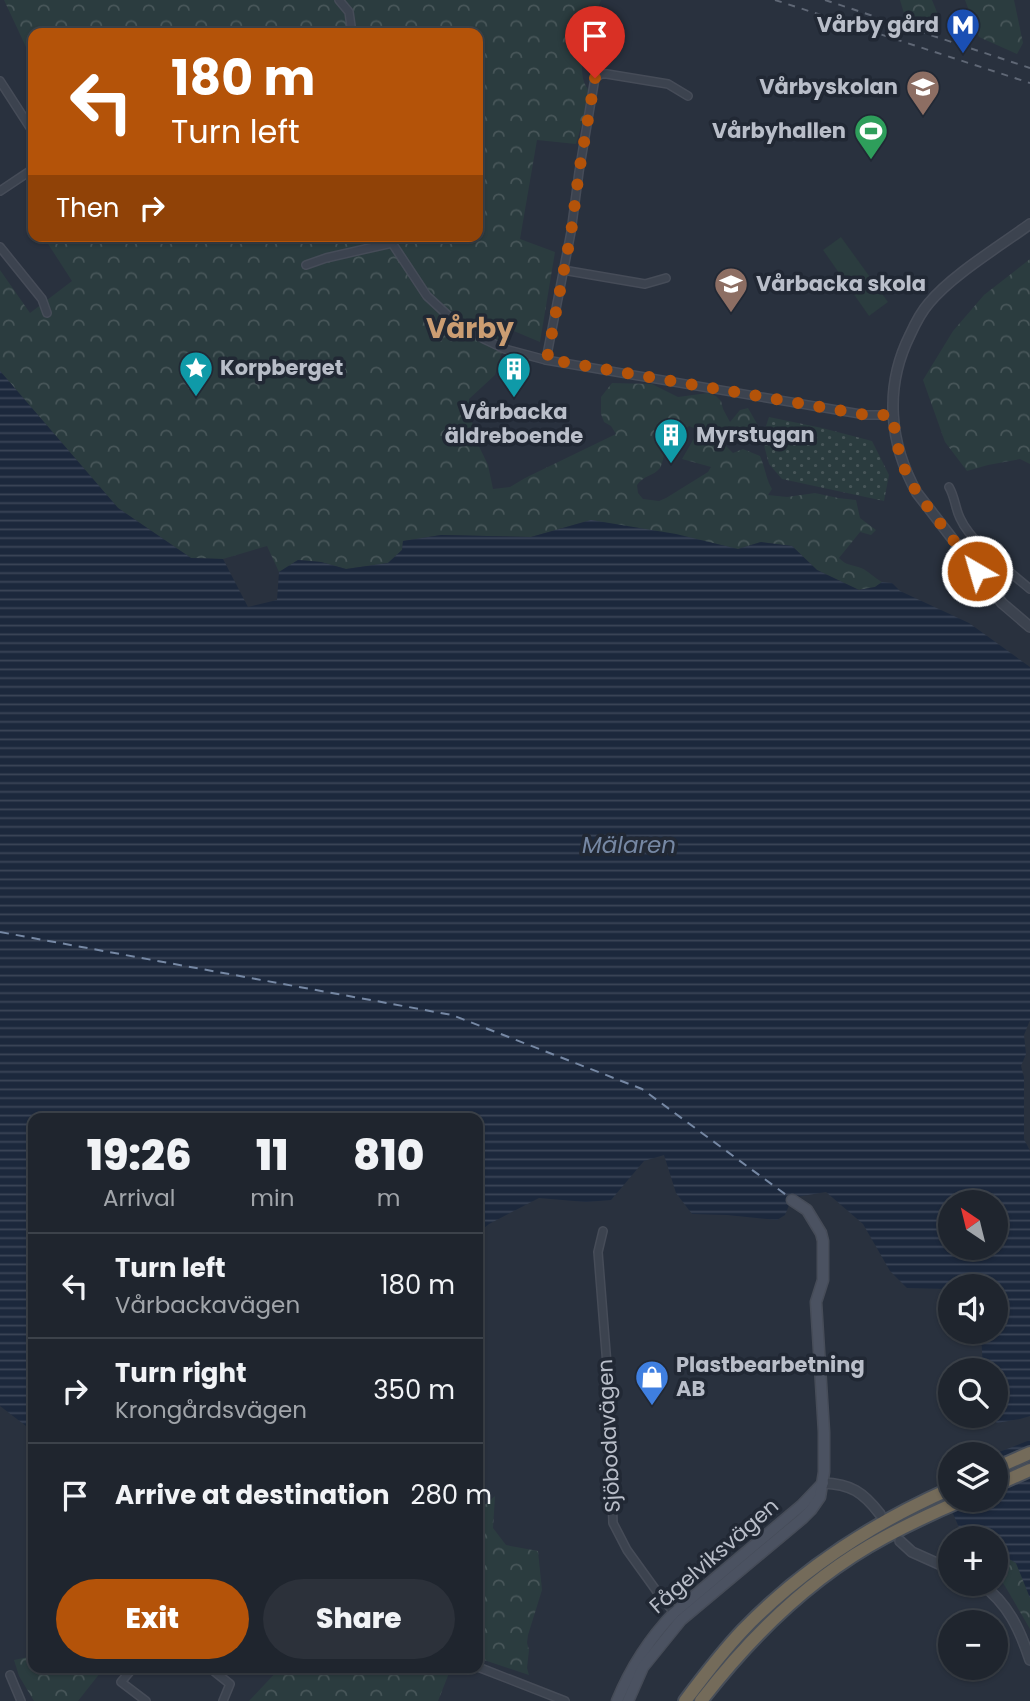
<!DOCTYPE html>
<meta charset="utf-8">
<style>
:root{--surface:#1f252e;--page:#2c313a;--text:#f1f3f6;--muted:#a1a5aa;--line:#3c424a;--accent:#b45309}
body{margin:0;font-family:Poppins,sans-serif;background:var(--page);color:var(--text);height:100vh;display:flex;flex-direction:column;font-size:26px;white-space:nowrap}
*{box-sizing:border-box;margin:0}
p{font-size:23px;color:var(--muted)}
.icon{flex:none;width:38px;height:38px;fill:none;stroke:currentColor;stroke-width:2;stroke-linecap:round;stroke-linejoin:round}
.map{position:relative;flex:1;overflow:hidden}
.panel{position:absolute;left:28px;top:1113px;width:455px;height:560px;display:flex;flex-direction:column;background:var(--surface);border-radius:14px;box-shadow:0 2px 5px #0004,0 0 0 2px var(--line)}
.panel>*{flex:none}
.hud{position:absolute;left:28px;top:28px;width:455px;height:214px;border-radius:14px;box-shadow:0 2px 5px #0004,0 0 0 2px var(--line);background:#b45309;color:#fff;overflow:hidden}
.needle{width:46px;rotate:325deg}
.fabs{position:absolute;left:938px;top:1190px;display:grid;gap:14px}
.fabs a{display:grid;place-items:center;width:70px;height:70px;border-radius:50%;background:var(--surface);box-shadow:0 2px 5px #0004,0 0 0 2px var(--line);font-size:35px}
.pin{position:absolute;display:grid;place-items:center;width:60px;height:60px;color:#fff;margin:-72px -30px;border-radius:50% 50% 50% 0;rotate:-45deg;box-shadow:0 0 7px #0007}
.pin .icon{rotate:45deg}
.me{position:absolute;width:77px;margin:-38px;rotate:322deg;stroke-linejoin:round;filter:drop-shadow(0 0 5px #0008)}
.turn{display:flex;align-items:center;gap:24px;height:147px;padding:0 28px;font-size:32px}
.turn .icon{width:91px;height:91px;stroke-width:2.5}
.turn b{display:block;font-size:49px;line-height:60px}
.then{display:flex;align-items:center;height:66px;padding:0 28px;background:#0003;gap:14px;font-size:26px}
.eta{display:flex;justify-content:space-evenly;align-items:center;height:119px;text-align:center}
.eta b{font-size:42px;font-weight:800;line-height:49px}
.action{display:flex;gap:14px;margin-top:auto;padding:14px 28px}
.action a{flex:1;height:80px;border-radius:42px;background:var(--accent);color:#fff;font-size:28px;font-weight:800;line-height:80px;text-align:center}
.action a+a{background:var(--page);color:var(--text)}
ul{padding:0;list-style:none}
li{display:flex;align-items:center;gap:21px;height:105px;padding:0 28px;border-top:2px solid var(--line)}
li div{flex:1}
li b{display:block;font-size:26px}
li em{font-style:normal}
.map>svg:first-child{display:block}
.grass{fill:url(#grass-dots)}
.forest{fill:url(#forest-crowns)}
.pitch{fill:#2b3c3f}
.water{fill:url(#water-rules);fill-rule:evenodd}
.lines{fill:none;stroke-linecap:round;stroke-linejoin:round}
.ferry{stroke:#7688a4;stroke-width:2;stroke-dasharray:9 7;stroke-linecap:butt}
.minor-casing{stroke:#464c58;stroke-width:10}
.tertiary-casing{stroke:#464c58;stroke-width:12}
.secondary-casing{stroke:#464c58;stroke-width:13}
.motorway-casing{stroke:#474e59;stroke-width:16}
.minor{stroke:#3c434f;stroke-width:7}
.tertiary{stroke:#3c434f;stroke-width:9}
.secondary{stroke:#4b5261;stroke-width:10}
.motorway{stroke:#746b5a;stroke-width:12}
.rail{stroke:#5f6775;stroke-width:2;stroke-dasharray:7 7;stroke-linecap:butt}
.route{stroke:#b45309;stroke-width:12;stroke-dasharray:0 21.6}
.labels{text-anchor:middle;stroke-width:7;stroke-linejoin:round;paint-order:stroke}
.poi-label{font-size:21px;font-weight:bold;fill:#b9bec9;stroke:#212834;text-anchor:start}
.street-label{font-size:21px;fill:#b9bec9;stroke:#212834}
.water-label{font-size:23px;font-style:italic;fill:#7688a4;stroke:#212834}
.district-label{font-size:28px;font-weight:bold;fill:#cb9d72;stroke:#212834}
</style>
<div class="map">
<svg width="1030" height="1701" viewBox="0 0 1030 1701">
<defs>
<pattern id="grass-dots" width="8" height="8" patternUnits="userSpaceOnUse" patternTransform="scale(1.75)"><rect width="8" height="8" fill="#2b3c3f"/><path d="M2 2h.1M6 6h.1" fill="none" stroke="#485659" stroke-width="1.8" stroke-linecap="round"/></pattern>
<pattern id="forest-crowns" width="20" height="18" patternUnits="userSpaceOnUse" patternTransform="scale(1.75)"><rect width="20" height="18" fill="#2b3c3f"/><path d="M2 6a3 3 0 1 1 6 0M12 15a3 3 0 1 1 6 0" fill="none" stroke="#485659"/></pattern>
<pattern id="water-rules" width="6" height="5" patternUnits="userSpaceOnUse" patternTransform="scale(1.75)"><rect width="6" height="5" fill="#1c283c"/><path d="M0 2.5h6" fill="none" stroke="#3b4557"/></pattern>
</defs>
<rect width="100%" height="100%" fill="#29313e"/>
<path class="grass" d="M769,417l53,11 50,13 17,34 -5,26 -102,-22 -13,-15 -7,-26z"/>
<g class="forest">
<path d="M4,0h597c-7,20 -23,57 -18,78 1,6 4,10 8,15l-15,51 -39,-4 -17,99 35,13 -15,90 -31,-13 -14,46 -26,24 5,37 14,29 5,24 17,-2 15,-9 91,-44 -5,-8 -7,-4 -3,-8v-17l11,-14 40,1 26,13 30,-4 8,3 5,5 2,8 7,13 10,-12 8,-2 12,21 -3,6c-18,-2 -38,-11 -56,-4l-12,-5c-8,7 -20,15 -24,25 -2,6 -2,12 -5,17 -6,8 -16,7 -23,17l1,8 5,6 16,2 7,-3 42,-26 3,-5 -29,-8 15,-26 29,13 7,7 10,-4 17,7c5,11 6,23 12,33l-4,6 19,2 28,-4 23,5 18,2 4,18 16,12 -5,5 -11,-3 -21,26c8,8 12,6 22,10 8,3 13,10 21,14l-7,5 -16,3 -42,-20 -25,-24 -31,-4 -23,7 -36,-8 -111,-21 -60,17 -90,-2 -38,6 -1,9 -14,13 -42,6 -25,-7 -23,-2 -19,12 -12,-26 -44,13 -32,-1 -73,-50 -118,-137v-101l30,43 42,-32 -29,-45h435v-203h-445v29z"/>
<path d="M900,0h32l7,17v9h-20l-13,-6z"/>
<path d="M965,0h49l9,43 -6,11 -38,-17z"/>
<path d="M1030,259v205l-10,-5 -32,6 -21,6 -22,-29 -22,-62 30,-49 31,-36z"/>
<path d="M495,1496l-2,32 13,17 32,6 4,39 -14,45 -1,8 2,7 -2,18 2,7 -51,-17v-147z"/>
<path d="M996,1551l20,12 14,32v34l-25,-43 -9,-12z"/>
<path d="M33,1656v12h71l-26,33h-44l-15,-25 -5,-16z"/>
<path d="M280,1668h171l-13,33h-189z"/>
</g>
<path class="pitch" d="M841,237l47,65 -19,14 -46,-66z"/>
<g class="water">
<path d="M0,371l118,137 73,50 32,1 25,48 29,-7 2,-28 19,-12 23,2 25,7 42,-6 14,-13 1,-9 38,-6 90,2 60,-17 85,14 62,15 23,-7 31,4 25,24 42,20 16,-3 7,-5 10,1 8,8 69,32 61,44v353l-6,15 2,19 -5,12 3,11v62l6,12v265l-10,3 -23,4 -11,-6 10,-1v-46h-13l-2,-38h15v-46h-46v3l-43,-1 -17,-17 -27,-47 -37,-32 -30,5 -6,6 -5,12 -8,5 -50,-5 -35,-1 -16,-21 -12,-38 -20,6 -33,39 -25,2 -47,-4 -50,26 -11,9v-115h-445v319l-7,-11 -26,-20zM950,1202h46v46h-46z"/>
<path d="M1030,1440v158l-14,-35 -20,-12v-13h-23l-12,-6 -21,-48 10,-6v22h46v-46h-2z"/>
</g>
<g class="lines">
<path class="ferry" d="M0,932l452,83 190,74 147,108"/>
<g class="minor-casing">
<g id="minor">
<path d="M339,0l10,12 3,21"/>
<path d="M0,81l33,51"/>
<path d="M0,191l33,-22"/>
<path d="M389,236l3,7 35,53 27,25 30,18 21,10 41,11 320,55h26"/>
<path d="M0,247l42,52 5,14"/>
<path d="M306,265l20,-7 66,-15"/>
<path d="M563,270l82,14 21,-6"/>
<path d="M546,360l25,-128 8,-60 16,-94 6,-4h6l61,10 20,12"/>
<path d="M949,487c6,10 6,21 11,31 11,25 49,53 70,71"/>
<path d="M603,1231l-5,21 9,113 6,158 14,27 36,50 13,14"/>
<path d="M478,1667l87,34"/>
<path d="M133,1668l-12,14 25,19"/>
<path d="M210,1668l20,16 -7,17"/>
<path d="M10,1675l11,26"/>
</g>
</g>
<g class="tertiary-casing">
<g id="tertiary">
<path d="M1030,224c-30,22 -78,51 -101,79 -8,9 -14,21 -19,32 -26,52 -21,108 7,158l85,110 28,24"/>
<path d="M823,1483c28,1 40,9 57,31"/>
<path d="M900,1541l12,11 38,17"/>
<path d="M981,1584c27,19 39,46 49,76"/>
</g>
</g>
<g class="secondary-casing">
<g id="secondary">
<path d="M617,1701c14,-34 32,-62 57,-88l128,-108 21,-22"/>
<path d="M628,1701l15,-34 38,-47 122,-102 8,-8 9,-13 4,-25v-40l-8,-130 7,-22v-39l-2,-8 -14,-23 -15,-10"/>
</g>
</g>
<g class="motorway-casing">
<g id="motorway">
<path d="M996,1468l34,-15"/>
<path d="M996,1485l34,-15"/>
<path d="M685,1701c18,-24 37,-49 58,-71 59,-61 130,-107 207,-141"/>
<path d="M701,1701c50,-65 111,-125 184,-164 26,-14 52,-26 78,-37"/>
</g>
</g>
<use href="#minor" class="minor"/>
<use href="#tertiary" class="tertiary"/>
<use href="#secondary" class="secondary"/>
<use href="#motorway" class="motorway"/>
<g class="rail">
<path d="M775,0l255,83"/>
<path d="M825,0l205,68"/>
</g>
</g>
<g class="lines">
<path class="route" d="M595,78l-16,94 -8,61 -24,126 319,56h26l7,37 7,21 11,20 60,78"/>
</g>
<defs>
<g id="metro-pin" transform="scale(1.75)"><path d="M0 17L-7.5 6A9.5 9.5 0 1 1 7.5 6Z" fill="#1a4fb4" stroke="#212834"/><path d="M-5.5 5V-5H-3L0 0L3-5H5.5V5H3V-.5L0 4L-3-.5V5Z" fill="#fff"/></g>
<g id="school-pin" transform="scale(1.75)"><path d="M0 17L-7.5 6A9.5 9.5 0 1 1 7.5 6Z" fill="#8d6e63" stroke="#212834"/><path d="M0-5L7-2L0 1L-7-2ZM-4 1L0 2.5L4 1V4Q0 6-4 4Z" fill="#fff"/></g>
<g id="stadium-pin" transform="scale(1.75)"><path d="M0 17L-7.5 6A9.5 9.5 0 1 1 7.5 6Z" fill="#2e9e5b" stroke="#212834"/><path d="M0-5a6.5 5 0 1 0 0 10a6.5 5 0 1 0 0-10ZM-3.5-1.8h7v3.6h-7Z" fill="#fff"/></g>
<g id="sight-pin" transform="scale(1.75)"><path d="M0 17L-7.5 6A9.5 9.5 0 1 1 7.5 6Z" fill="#0f9aa8" stroke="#212834"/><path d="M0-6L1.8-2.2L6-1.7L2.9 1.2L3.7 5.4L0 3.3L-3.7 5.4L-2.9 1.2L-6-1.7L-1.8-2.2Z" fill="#fff"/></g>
<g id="building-pin" transform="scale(1.75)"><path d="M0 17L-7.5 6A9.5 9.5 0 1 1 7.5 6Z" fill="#0f9aa8" stroke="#212834"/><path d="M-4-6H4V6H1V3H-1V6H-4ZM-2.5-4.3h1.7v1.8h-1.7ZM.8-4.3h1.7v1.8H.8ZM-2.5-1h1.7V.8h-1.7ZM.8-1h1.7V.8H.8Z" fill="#fff"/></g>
<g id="shop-pin" transform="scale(1.75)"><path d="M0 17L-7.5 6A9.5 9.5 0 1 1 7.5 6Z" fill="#3f7fe0" stroke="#212834"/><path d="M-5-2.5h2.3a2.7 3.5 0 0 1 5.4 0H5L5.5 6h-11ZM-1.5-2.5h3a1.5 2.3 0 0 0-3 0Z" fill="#fff"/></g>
</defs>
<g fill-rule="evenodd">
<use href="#metro-pin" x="963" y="25"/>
<use href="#school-pin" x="923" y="87"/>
<use href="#stadium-pin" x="871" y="131"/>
<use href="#school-pin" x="731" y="284"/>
<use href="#sight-pin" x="196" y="368"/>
<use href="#building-pin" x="514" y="369"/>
<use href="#building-pin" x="671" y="435"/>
<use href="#shop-pin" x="652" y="1377"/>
</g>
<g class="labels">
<g class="poi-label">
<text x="939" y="32" text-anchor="end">Vårby gård</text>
<text x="898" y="94" text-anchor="end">Vårbyskolan</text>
<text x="846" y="138" text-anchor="end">Vårbyhallen</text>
<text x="756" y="291">Vårbacka skola</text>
<text x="220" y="375">Korpberget</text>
<text x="514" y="419" text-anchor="middle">Vårbacka<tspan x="514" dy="24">äldreboende</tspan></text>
<text x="696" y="442">Myrstugan</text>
<text x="676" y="1372">Plastbearbetning<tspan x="676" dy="24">AB</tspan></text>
</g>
<g class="street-label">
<text transform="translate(609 1436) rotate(-93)" y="7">Sjöbodavägen</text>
<text transform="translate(714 1556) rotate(-41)" y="7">Fågelviksvägen</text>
</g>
<g class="water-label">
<text x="629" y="853">Mälaren</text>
</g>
<g class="district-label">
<text x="470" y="338">Vårby</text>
</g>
</g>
</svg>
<div class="fabs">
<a><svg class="needle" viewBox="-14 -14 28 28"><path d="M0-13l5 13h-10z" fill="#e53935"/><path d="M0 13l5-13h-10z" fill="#a1a5aa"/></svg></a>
<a><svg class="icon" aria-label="sound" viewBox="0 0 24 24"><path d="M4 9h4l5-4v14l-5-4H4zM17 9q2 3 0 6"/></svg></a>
<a><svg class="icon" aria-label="search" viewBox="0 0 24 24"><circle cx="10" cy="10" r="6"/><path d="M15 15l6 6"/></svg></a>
<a><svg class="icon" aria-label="layers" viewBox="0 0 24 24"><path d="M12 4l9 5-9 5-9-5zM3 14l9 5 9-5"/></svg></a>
<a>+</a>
<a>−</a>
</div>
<div class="pin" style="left:595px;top:78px;background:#d93025"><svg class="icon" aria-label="arrive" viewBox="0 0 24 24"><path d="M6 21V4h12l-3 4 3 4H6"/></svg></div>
<svg class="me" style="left:977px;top:571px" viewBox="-20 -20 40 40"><circle r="17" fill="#b45309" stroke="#fff" stroke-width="3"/><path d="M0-11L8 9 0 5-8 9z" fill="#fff"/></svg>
<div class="hud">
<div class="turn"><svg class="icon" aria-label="left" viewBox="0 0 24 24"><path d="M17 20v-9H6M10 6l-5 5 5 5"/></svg><div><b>180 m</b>Turn left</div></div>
<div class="then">Then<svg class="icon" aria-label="right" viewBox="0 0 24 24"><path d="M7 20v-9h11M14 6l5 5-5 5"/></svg></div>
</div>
<section class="panel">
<div class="eta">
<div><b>19:26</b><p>Arrival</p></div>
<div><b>11</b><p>min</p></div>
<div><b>810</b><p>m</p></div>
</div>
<ul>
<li><svg class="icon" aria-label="left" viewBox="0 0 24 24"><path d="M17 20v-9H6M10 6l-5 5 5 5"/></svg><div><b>Turn left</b><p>Vårbackavägen</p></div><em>180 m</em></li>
<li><svg class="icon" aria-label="right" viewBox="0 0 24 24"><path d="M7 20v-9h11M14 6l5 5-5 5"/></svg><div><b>Turn right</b><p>Krongårdsvägen</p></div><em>350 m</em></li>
<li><svg class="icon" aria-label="arrive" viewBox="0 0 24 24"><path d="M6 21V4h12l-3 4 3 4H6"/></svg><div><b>Arrive at destination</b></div><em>280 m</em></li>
</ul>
<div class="action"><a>Exit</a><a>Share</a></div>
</section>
</div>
